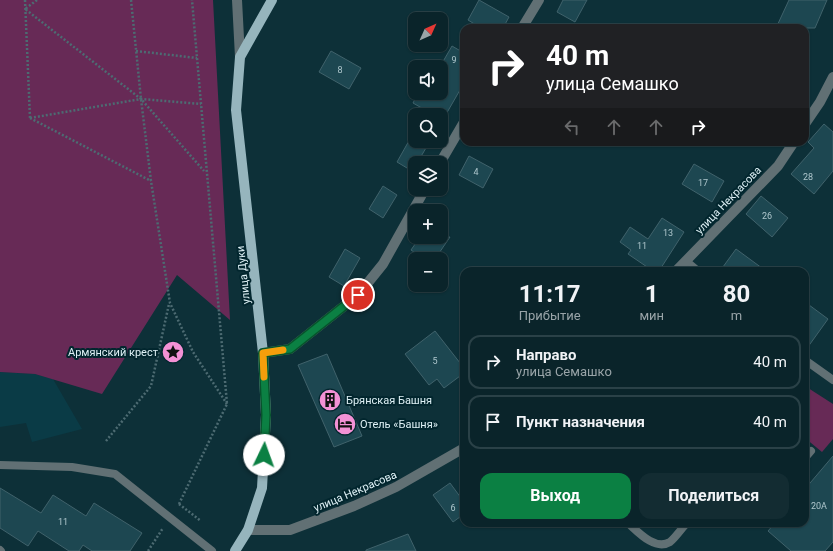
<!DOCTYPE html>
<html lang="ru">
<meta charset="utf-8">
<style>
:root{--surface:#0a242a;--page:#132c32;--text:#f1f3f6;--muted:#99a4a8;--line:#2a4147;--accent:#0b8043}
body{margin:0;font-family:Roboto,sans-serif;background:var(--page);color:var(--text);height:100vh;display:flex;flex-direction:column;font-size:15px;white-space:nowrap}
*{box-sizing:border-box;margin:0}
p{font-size:13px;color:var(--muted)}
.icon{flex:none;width:22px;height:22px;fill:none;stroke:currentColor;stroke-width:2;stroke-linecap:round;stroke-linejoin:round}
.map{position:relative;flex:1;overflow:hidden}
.details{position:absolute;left:460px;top:267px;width:349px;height:260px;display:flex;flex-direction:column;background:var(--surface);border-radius:12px;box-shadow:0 1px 3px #0004,0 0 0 1px var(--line)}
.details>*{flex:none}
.top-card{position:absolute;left:460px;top:24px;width:349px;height:122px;border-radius:12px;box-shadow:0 1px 3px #0004,0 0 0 1px var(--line);background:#202124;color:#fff;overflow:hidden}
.needle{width:26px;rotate:45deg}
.controls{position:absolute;left:408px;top:12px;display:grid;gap:8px}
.controls a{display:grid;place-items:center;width:40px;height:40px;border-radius:8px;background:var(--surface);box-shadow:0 1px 3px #0004,0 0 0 1px var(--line);font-size:20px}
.pin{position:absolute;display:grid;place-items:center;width:34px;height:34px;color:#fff;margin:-17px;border:2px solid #fff;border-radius:50%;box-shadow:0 1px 4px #0007}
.me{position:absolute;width:44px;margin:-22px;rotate:3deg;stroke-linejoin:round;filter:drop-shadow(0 0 3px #0008)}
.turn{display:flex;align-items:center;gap:14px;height:84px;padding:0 20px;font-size:18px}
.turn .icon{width:52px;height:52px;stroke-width:2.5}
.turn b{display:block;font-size:28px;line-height:34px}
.lanes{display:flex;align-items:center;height:38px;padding:0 20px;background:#0003;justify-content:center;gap:20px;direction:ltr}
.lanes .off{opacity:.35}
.eta{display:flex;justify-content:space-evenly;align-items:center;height:68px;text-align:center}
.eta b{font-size:24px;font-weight:700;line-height:28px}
.primary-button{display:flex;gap:8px;margin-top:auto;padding:8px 20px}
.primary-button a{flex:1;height:46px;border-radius:12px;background:var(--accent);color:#fff;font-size:16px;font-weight:700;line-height:46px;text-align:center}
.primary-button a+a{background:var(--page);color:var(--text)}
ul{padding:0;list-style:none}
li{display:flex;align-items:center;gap:12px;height:54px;margin:0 8px 6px;padding:0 12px;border:2px solid var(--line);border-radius:12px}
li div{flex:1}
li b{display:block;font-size:15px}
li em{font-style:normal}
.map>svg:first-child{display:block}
.built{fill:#0a3b46}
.green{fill:#672a56}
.building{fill:#1d4751;stroke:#40626b}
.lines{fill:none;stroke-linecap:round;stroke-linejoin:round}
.path{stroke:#4d6b72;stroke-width:2.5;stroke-dasharray:2 2;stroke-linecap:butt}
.service{stroke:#617074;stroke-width:8}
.minor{stroke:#617074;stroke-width:10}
.primary{stroke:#96b5bd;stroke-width:10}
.route-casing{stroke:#07532c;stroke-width:10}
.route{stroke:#0b8043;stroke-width:7}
.slow{stroke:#f59e0b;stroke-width:7}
.labels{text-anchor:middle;stroke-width:4;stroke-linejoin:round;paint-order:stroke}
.number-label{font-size:9px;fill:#aec6cc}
.street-label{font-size:11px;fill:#def0f5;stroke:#02262e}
.poi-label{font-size:11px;fill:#def0f5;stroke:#02262e;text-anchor:start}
</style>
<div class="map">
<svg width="833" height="551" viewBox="0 0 833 551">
<rect width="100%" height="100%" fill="#0d3038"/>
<path class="built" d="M0,372l35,2 18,5 29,50 -50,13 -6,-19 -26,4z"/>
<g class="green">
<path d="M0,0h213l17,320 -53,-45 -75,119 -67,-20 -35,-2z"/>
<path d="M805,386l28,18v35l-11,13 -17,-14z"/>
</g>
<g class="building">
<path d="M479,0l30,17 -6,11h-22l-13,-8z"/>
<path d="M563,0h24l-12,22 -18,-10z"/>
<path d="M789,0h38l-12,28h-39z"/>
<path d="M452,46l12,7v30l-23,40v-8h-7l-21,-12 5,-10h23v-28z"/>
<path d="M331,51l30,17 -12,21 -30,-17z"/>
<path d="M824,124l9,8v39l-19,23 -23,-20 23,-26 -6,-6z"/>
<path d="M410,139l16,9 -9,15h-2v3l-3,5 -15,-9z"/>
<path d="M469,156l24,13 -10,19 -24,-13z"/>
<path d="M694,164l30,17 -12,21 -30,-18z"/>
<path d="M383,186l14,9 -14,23 -14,-9z"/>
<path d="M761,196l27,22 -16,19 -26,-23z"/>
<path d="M662,218l22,14 -25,39h-6l-25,-17 3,-4 -11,-8 10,-15 18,12z"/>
<path d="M420,237h30l-15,22h-11l-13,-9z"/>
<path d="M345,249l15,9 -16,28 -15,-9z"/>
<path d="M736,249l30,22h-46z"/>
<path d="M805,302l23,17 -23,32z"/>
<path d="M435,331l29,37v5l-20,15 -7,-9 -8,6 -24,-31z"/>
<path d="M327,354l35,82 -28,11 -36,-82z"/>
<path d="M833,456v86l-8,9h-34l-23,-20 7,-8h30v-34z"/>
<path d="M450,483l14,19v12l-11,8 -20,-27z"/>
<path d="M0,488l41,25 12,-18 33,21 8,-13 48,30 -12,18h-38l-9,-6 -4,6h-10l-31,-20 -10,15 -28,-18z"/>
<path d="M408,534l8,17h-50v-1z"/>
</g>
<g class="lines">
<g class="path">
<path d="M25,0l5,118"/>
<path d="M37,0l-12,9 116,90 63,72"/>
<path d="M131,0l10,99 10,82 19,122 23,49 34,52"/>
<path d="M136,51l61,7"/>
<path d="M30,118l111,-19 60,5"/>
<path d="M30,118l121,63"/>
<path d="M106,441l45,-55 18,-82"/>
<path d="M179,504l48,-100 -35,-404"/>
<path d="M179,504l22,17"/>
<path d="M148,551l15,-23"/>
</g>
<g class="service">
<path d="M686,261l12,10"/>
<path d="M805,360l28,20"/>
<path d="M805,458l6,-7"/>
<path d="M0,465l72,2 43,7 97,77"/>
<path d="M628,523c10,9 27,28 42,19 6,-5 11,-13 17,-19"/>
<path d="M0,550l1,1"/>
</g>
<g class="minor">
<path d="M237,0l3,57"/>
<path d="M522,28l17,-28"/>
<path d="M805,124l15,-22 13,-25"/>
<path d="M440,163l24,-41"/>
<path d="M676,271l102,-105 16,-24"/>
<path d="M263,353l27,-4 68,-54 25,-31 42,-75"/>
<path d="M248,530h42l64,-24 42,-19 68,-39"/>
</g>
<path class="primary" d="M235,551l13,-21 14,-42 4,-73 -3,-62 -27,-243 4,-53 32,-57"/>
</g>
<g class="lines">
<g class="route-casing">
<path id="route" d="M264,455l2,-40 -3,-62 27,-4 68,-54"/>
</g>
<use href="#route" class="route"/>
<path class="slow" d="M264,377l-1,-24 20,-3"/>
</g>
<defs>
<g id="sight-disc" transform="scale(1.15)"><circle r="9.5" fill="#f391d5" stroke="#02262e"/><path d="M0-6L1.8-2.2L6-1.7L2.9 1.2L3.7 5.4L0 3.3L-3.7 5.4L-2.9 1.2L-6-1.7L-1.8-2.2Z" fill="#111"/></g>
<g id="building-disc" transform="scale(1.15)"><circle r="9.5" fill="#f391d5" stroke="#02262e"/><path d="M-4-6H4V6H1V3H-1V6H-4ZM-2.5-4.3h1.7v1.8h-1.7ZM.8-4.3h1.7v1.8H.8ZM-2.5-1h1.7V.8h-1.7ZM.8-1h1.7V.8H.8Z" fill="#111"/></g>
<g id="hotel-disc" transform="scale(1.15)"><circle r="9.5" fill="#f391d5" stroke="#02262e"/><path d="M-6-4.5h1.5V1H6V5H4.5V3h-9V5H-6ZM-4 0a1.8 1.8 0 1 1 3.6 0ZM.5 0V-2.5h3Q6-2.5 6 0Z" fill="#111"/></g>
</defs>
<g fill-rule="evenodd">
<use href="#sight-disc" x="173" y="352"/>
<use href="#building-disc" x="330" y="400"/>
<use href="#hotel-disc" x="345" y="424"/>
</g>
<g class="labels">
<g class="number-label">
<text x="454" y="63">9</text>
<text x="340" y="73">8</text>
<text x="476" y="175">4</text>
<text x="808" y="180">28</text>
<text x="703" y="186">17</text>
<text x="767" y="219">26</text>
<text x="668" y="236">13</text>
<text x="642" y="249">11</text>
<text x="435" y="364">5</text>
<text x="819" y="509">20А</text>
<text x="453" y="511">6</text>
<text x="63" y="525">11</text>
</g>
<g class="street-label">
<text transform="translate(728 200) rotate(-46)" y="4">улица Некрасова</text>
<text transform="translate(243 275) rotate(-96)" y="4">улица Дуки</text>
<text transform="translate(355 491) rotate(-23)" y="4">улица Некрасова</text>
</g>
<g class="poi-label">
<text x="158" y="356" text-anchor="end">Армянский крест</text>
<text x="346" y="404">Брянская Башня</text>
<text x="360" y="428">Отель «Башня»</text>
</g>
</g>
</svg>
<div class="controls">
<a><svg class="needle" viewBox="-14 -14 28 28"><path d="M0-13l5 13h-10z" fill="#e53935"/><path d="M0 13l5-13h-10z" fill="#99a4a8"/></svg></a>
<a><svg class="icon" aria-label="sound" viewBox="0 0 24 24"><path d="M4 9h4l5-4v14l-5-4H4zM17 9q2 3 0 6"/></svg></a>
<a><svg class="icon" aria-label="search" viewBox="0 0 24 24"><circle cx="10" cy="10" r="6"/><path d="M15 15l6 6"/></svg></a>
<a><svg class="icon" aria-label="layers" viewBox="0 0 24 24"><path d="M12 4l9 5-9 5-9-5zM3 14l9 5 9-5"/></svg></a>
<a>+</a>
<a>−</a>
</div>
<div class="pin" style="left:358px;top:295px;background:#d93025"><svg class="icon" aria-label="arrive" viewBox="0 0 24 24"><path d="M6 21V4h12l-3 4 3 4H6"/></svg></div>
<svg class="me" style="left:264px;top:455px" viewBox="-20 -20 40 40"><circle r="19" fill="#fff"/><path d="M0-13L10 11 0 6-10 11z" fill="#0b8043"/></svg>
<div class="top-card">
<div class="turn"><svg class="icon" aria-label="right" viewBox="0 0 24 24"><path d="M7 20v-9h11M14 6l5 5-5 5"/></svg><div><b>40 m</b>улица Семашко</div></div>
<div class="lanes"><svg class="icon off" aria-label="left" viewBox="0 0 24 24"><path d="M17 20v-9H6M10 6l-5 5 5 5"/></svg><svg class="icon off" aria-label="ahead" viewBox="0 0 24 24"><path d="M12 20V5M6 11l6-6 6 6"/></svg><svg class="icon off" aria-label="ahead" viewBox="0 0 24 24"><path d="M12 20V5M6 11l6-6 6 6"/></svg><svg class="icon" aria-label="right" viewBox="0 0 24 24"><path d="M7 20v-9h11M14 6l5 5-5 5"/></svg></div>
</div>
<section class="details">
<div class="eta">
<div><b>11:17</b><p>Прибытие</p></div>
<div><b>1</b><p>мин</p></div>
<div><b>80</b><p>m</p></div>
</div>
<ul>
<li><svg class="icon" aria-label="right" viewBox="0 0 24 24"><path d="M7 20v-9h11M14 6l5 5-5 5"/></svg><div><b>Направо</b><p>улица Семашко</p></div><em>40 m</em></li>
<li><svg class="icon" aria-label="arrive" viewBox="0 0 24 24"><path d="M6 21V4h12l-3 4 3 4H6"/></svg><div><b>Пункт назначения</b></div><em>40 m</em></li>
</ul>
<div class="primary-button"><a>Выход</a><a>Поделиться</a></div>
</section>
</div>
